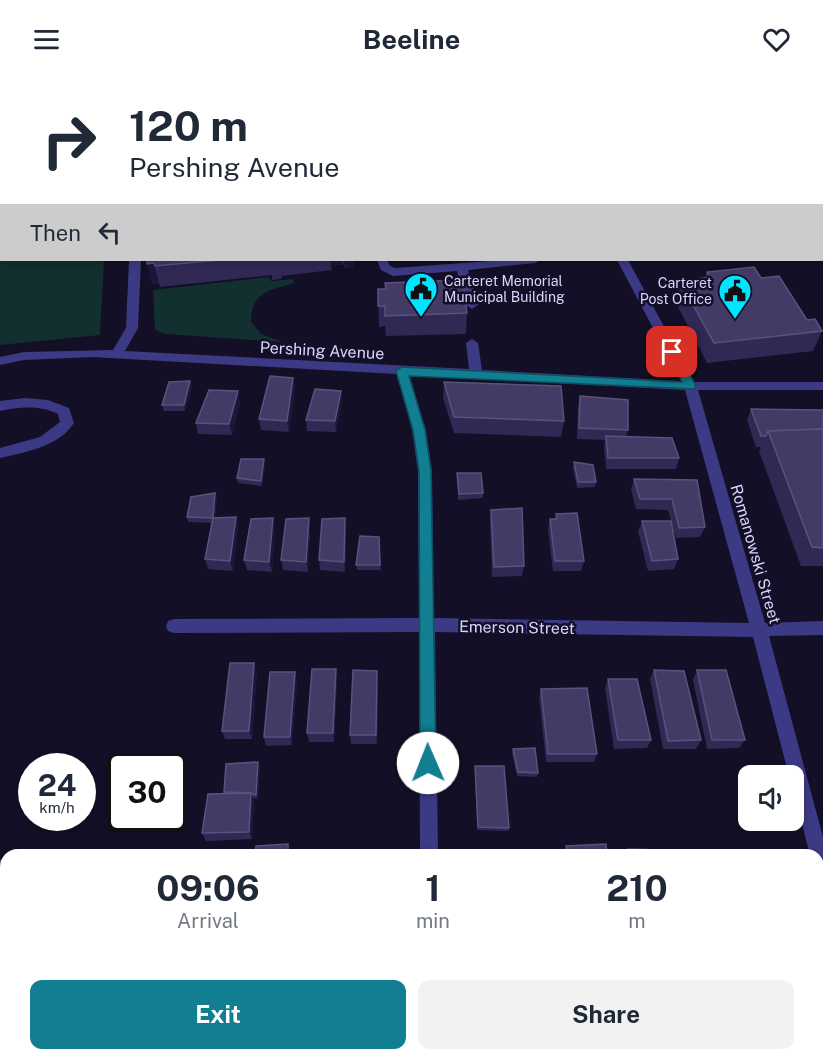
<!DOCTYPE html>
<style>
:root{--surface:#fff;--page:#f2f2f3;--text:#1f2937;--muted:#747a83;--accent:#117e91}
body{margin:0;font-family:"Public Sans",sans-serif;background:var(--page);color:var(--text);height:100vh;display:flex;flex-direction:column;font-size:22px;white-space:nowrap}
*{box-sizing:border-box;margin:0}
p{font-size:20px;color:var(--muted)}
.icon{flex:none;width:33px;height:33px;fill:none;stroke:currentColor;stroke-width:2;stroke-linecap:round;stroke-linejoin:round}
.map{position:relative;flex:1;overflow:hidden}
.panel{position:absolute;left:0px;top:771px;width:824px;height:212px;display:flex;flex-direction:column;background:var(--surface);border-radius:18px 18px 0 0;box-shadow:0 3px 9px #0003}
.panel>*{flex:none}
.hud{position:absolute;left:0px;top:0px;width:824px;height:183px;box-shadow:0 3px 9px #0003;background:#fff;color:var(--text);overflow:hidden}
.controls{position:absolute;left:738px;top:687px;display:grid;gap:12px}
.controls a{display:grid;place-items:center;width:66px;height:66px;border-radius:12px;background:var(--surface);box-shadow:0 3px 9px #0003;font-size:30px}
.speed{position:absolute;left:18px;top:675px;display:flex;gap:12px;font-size:30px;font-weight:700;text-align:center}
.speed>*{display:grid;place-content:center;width:78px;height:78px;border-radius:50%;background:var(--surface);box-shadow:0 3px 9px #0003;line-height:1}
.speed small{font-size:15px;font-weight:400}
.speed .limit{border:3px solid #111;border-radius:9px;background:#fff;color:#111}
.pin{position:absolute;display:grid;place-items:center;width:51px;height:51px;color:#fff;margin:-26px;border-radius:12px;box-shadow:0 3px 9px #0006}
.me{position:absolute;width:66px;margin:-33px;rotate:359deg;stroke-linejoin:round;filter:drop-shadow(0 0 4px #0008)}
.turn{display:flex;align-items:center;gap:21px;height:126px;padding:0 30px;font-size:27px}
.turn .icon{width:78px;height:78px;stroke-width:2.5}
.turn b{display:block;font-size:42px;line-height:51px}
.then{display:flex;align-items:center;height:57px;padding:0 30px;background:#0003;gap:12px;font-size:22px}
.eta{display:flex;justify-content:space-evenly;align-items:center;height:102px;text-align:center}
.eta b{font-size:36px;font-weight:700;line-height:42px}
.primary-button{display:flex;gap:12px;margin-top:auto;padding:12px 30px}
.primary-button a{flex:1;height:69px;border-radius:12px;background:var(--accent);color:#fff;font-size:24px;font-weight:700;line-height:69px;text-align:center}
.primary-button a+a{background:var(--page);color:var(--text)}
header{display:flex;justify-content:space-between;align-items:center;height:78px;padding:0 30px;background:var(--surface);font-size:27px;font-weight:700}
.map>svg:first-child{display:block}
.green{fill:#12302f}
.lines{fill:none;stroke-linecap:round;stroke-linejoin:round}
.minor{fill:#3d3a85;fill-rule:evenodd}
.wall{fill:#312854}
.shaded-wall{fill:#1d163a}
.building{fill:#433a66;stroke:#5a527e;stroke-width:1.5}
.route{fill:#117e91;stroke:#0b525e;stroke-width:1.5}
.labels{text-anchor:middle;stroke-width:5;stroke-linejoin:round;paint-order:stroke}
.far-poi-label{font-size:14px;fill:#d9d4ff;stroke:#130f26;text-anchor:start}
.street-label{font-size:16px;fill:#d9d4ff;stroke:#130f26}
</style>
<header><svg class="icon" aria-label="menu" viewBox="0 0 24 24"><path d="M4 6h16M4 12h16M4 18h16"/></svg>Beeline<svg class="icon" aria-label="heart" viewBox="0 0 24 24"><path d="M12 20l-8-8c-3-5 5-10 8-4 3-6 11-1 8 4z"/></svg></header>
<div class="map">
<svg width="823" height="982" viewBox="0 0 823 982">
<rect width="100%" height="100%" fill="#130f26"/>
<g class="green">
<path d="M52,0h464l1,1h-472z"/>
<path d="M0,11l2,171h102l-4,75 -100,10z"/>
<path d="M269,199l2,4 23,-2v4c-24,7 -43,9 -43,39l10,12 21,8 -116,-8 -11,-4 -2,-40z"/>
</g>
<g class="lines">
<g class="minor">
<path d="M529,0h10v2h-9z"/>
<path d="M573,0h11l-12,2z"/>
<rect x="822" y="21" width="1" height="6"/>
<rect x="822" y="147" width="1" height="6"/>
<path d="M129,182h12l-3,68 -13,23 344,18 -3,-26 6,-4 6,4 4,27 199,11 -64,-121h11l66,122h129v8h-125l67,233 58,-2v14l-54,1 54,201v43l-5,-2v-23h-8l-16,-62v-17h-5l-36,-139 -318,-5 3,223h-18l-1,-223 -245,1 -6,-2 -2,-5 2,-5 6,-2 245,-1 -1,-147 -6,-41 -15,-56 -305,-17 -68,3 -24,5v-8l24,-5 89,-2 13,-22zM409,297l276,15 64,233 -315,-5 -2,-147 -6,-41z"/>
<path d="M377,182h10l3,6 5,2 109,-8h37l-6,3 -67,7 10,35 -6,4 -6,-4 -9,-34 -64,5 -12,-6z"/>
<path d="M25,320l23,2 21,8 5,15c-16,24 -48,29 -74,35v-10l40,-11 20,-15 -2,-8c-19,-9 -38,-7 -58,-3v-10z"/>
<rect x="818" y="915" width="5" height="20"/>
<rect x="421" y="976" width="20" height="6"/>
</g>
</g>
<g class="wall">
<path d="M628,0h88v2h-87z"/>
<path d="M147,182h206l1,6 -9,2 -2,-4 -12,2 1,4 -50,6 -1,3 -9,1v-5l-112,12 -1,-4 -7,1z"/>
<path d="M707,194l54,6 46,42 15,11 -9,20 -106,12 -32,-62 5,-20 25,-3z"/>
<path d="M378,211l89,24 -1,21 -80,2 -1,-10 -6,1z"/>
<path d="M293,300l2,11 -6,43 -28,-2 -2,-11z"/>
<path d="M444,304l120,39 -3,16 -107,-4 -11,-35z"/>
<path d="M192,309l-7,24h-21l-2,-6z"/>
<path d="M341,313l1,11 -6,30 -29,-1 -1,-11z"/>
<path d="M580,318l48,34 -2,7 53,21 -3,11h-70l-2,-22 1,-7 -28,-1 1,-32z"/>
<path d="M240,324l-8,33 -34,-1 -2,-11z"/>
<path d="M751,331l72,1v156h-22l-42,-115 2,-4h-5l-9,-27z"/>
<path d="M574,384l22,20 -1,5 -18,1 -4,-20z"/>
<path d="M265,386l-3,22 -24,-3 -1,-5z"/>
<path d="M457,395l26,20v5l-25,2z"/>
<path d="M634,401l63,1 8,47 -5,10 -24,1 -3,-10 5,31 -4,10 -26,2 -10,-40 4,-10h29l-3,-11 -32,-1 -5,-19z"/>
<path d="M215,415l2,5 -2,20 21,-1 2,10 -5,44 -25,-2 -3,-10 7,-36 -24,-1 -1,-5z"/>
<path d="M491,432l33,56 -2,10 -30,1 -2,-57z"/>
<path d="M556,436l28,47 -3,10h-28l-5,-42 2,-10h5z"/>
<path d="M345,440l1,10 -1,44 -25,-2 -1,-10z"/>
<path d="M275,450l-3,44 -25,-2 -3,-10z"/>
<path d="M310,450l-2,44 -25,-2 -2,-10z"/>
<path d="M379,459l2,33h-24l-1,-5z"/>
<path d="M254,585l3,9 -5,67h-27l-3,-8z"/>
<path d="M654,592l47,70 -5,9h-33l-13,-70z"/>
<path d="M697,592l48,70 -6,8 -32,1 -14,-69z"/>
<path d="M295,594l2,10 -5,63 -26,1 -2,-9z"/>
<path d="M337,600l-3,64h-25l-2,-9z"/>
<path d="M608,601l43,61 -4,8 -33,1 -9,-61z"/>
<path d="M378,602l-1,64h-26l-1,-9z"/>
<path d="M541,611l56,65 -3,8h-48l-7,-64z"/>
<path d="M513,671l25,24 -1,4 -20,-1 -5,-23z"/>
<path d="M260,688l-2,33 -5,-1 1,3 -2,38 -46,2 -4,-8 22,-39v-2z"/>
<path d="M475,688l34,62 -1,3 -31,-1z"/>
<path d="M566,768l41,9h-43v-2z"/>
</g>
<g class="shaded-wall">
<path d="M331,182h11l1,4 -12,2z"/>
<path d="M344,182h9l1,6 -9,2z"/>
<path d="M154,185l5,20 -7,1 -5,-20z"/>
<path d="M293,300l2,11 -6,43 -2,-11z"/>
<path d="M190,303l2,6 -7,24 -1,-6z"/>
<path d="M238,313l2,11 -8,33 -3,-11z"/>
<path d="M341,313l1,11 -6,30 -1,-11z"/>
<path d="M264,381l1,5 -3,22 -1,-5z"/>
<path d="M215,415l2,5 -3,25 -1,-5z"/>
<path d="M236,439l2,10 -5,44 -3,-10z"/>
<path d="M273,440l2,10 -3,44 -3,-10z"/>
<path d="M309,440l1,10 -2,44 -2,-10z"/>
<path d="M345,440l1,10 -1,44 -1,-10z"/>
<path d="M254,585l3,9 -5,67 -3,-8z"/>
<path d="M336,591l1,9 -3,64 -1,-9z"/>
<path d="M377,593l1,9 -1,64 -1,-9z"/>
<path d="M295,594l2,10 -5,63 -2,-8z"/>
<path d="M258,684l2,4 -2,33 -2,-4z"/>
<path d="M251,715l3,8 -2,38 -3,-7z"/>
<path d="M288,766l2,7v4h-2z"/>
<path d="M6,833v8l-6,1v-8z"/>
<rect x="83" y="976" width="7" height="6"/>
</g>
<g class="building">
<path d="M641,0h34l-16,2h-17z"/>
<path d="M147,182h73l-65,6 -1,-3 -7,1z"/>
<path d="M754,189l7,11 18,-2 28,44 8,-1 7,12 -108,12 -34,-62 30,-4 -3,-5z"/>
<path d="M463,202l4,33 -82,3v-10h-7v-17h8l-1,-6z"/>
<path d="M270,298l23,2 -6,43 -28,-2z"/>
<path d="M190,303l-6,24h-22l7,-23z"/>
<path d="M444,304l117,4 3,35 -110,-4z"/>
<path d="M315,311l26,2 -6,30 -29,-1z"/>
<path d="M209,312l29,1 -9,33 -33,-1z"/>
<path d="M580,318l48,4v30l-49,-2z"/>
<path d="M751,331l72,1v19l-55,2 -2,5h-5z"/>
<path d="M823,351v119l-11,-1 -44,-116z"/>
<path d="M606,358l66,2 7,20h-71z"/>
<path d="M241,381h23l-3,22 -24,-3z"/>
<path d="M574,384l19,3 3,17h-18z"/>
<path d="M457,395h24l2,20 -24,1z"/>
<path d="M634,401l63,1 8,47 -26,1 -7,-29h-32z"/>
<path d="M215,415l-2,25 -26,-1 4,-20z"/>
<path d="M522,430l2,58 -30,1 -3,-57z"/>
<path d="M577,435l7,48h-29l-5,-42h7l-1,-5z"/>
<path d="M236,439l-6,44 -25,-2 8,-41z"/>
<path d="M273,440l-4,44 -25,-2 7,-41z"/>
<path d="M309,440l-3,44 -25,-2 5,-41z"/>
<path d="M345,440l-1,44 -25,-2 3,-41z"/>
<path d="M642,443h29l7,38 -26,2z"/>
<path d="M360,458l19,1 1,28h-24z"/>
<path d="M230,585h24l-5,68h-27z"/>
<path d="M312,591h24l-3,64h-26z"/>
<path d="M353,592l24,1 -1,64h-26z"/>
<path d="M654,592l30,1 17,69 -33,1z"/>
<path d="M697,592h29l19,70h-33z"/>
<path d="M270,594h25l-5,65h-26z"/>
<path d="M608,601h29l14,61h-33z"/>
<path d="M587,610l10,66h-49l-7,-65z"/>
<path d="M535,670l3,25 -20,-1 -5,-23z"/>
<path d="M258,684l-2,33 -5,-1v-1l-27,-1 2,-28z"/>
<path d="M475,688h29l5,62 -31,-1z"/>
<path d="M251,715l-2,39 -47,1 6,-39z"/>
<path d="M288,766v11h-33l1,-9z"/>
<path d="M606,766l1,11h-39l-2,-9z"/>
<path d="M628,771l34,1v5h-34z"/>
<rect x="305" y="772" width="52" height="5"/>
<path d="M745,774l1,3h-45v-2z"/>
<path d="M6,781v52l-6,1v-51z"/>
<rect x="34" y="976" width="49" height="6"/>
</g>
<path class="route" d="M672,270l4,2 20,36 -2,3 -285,-13 16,54 6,41 5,292 -2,5 -6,3 -5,-3 -3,-5 -1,-292 -6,-41 -17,-59 6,-4 280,15 -15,-30z"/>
<defs>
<g id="civic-pin" transform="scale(1.725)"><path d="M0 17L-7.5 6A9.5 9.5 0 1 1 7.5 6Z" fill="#00e5ff" stroke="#130f26"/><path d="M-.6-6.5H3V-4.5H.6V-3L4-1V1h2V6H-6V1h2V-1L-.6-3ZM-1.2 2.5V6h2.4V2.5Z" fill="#111"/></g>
</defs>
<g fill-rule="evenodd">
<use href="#civic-pin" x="421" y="211"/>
<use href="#civic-pin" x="735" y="213"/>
</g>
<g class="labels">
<g class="far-poi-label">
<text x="444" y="208">Carteret Memorial<tspan x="444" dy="16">Municipal Building</tspan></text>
<text x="712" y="210" text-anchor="end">Carteret<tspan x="712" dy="16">Post Office</tspan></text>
</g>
<g class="street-label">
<text transform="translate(322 272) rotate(3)" y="6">Pershing Avenue</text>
<text transform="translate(756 476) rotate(74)" y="6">Romanowski Street</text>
<text transform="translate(517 549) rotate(1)" y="6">Emerson Street</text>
</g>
</g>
</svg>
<div class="controls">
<a><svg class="icon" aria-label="sound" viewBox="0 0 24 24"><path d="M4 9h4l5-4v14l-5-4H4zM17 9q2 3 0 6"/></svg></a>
</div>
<div class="speed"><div>24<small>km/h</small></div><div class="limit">30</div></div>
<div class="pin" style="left:672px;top:274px;background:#d93025"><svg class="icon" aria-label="arrive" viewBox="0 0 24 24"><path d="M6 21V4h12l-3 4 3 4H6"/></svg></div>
<svg class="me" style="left:428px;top:685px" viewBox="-20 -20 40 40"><circle r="19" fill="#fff"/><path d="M0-13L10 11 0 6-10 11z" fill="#117e91"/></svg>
<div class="hud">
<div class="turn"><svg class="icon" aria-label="right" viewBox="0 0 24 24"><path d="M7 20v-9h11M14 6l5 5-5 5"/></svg><div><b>120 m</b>Pershing Avenue</div></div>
<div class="then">Then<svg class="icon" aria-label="left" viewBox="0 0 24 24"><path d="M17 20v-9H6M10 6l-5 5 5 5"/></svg></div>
</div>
<section class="panel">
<div class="eta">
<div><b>09:06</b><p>Arrival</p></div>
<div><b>1</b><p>min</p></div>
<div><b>210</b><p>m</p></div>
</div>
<div class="primary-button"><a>Exit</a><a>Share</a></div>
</section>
</div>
